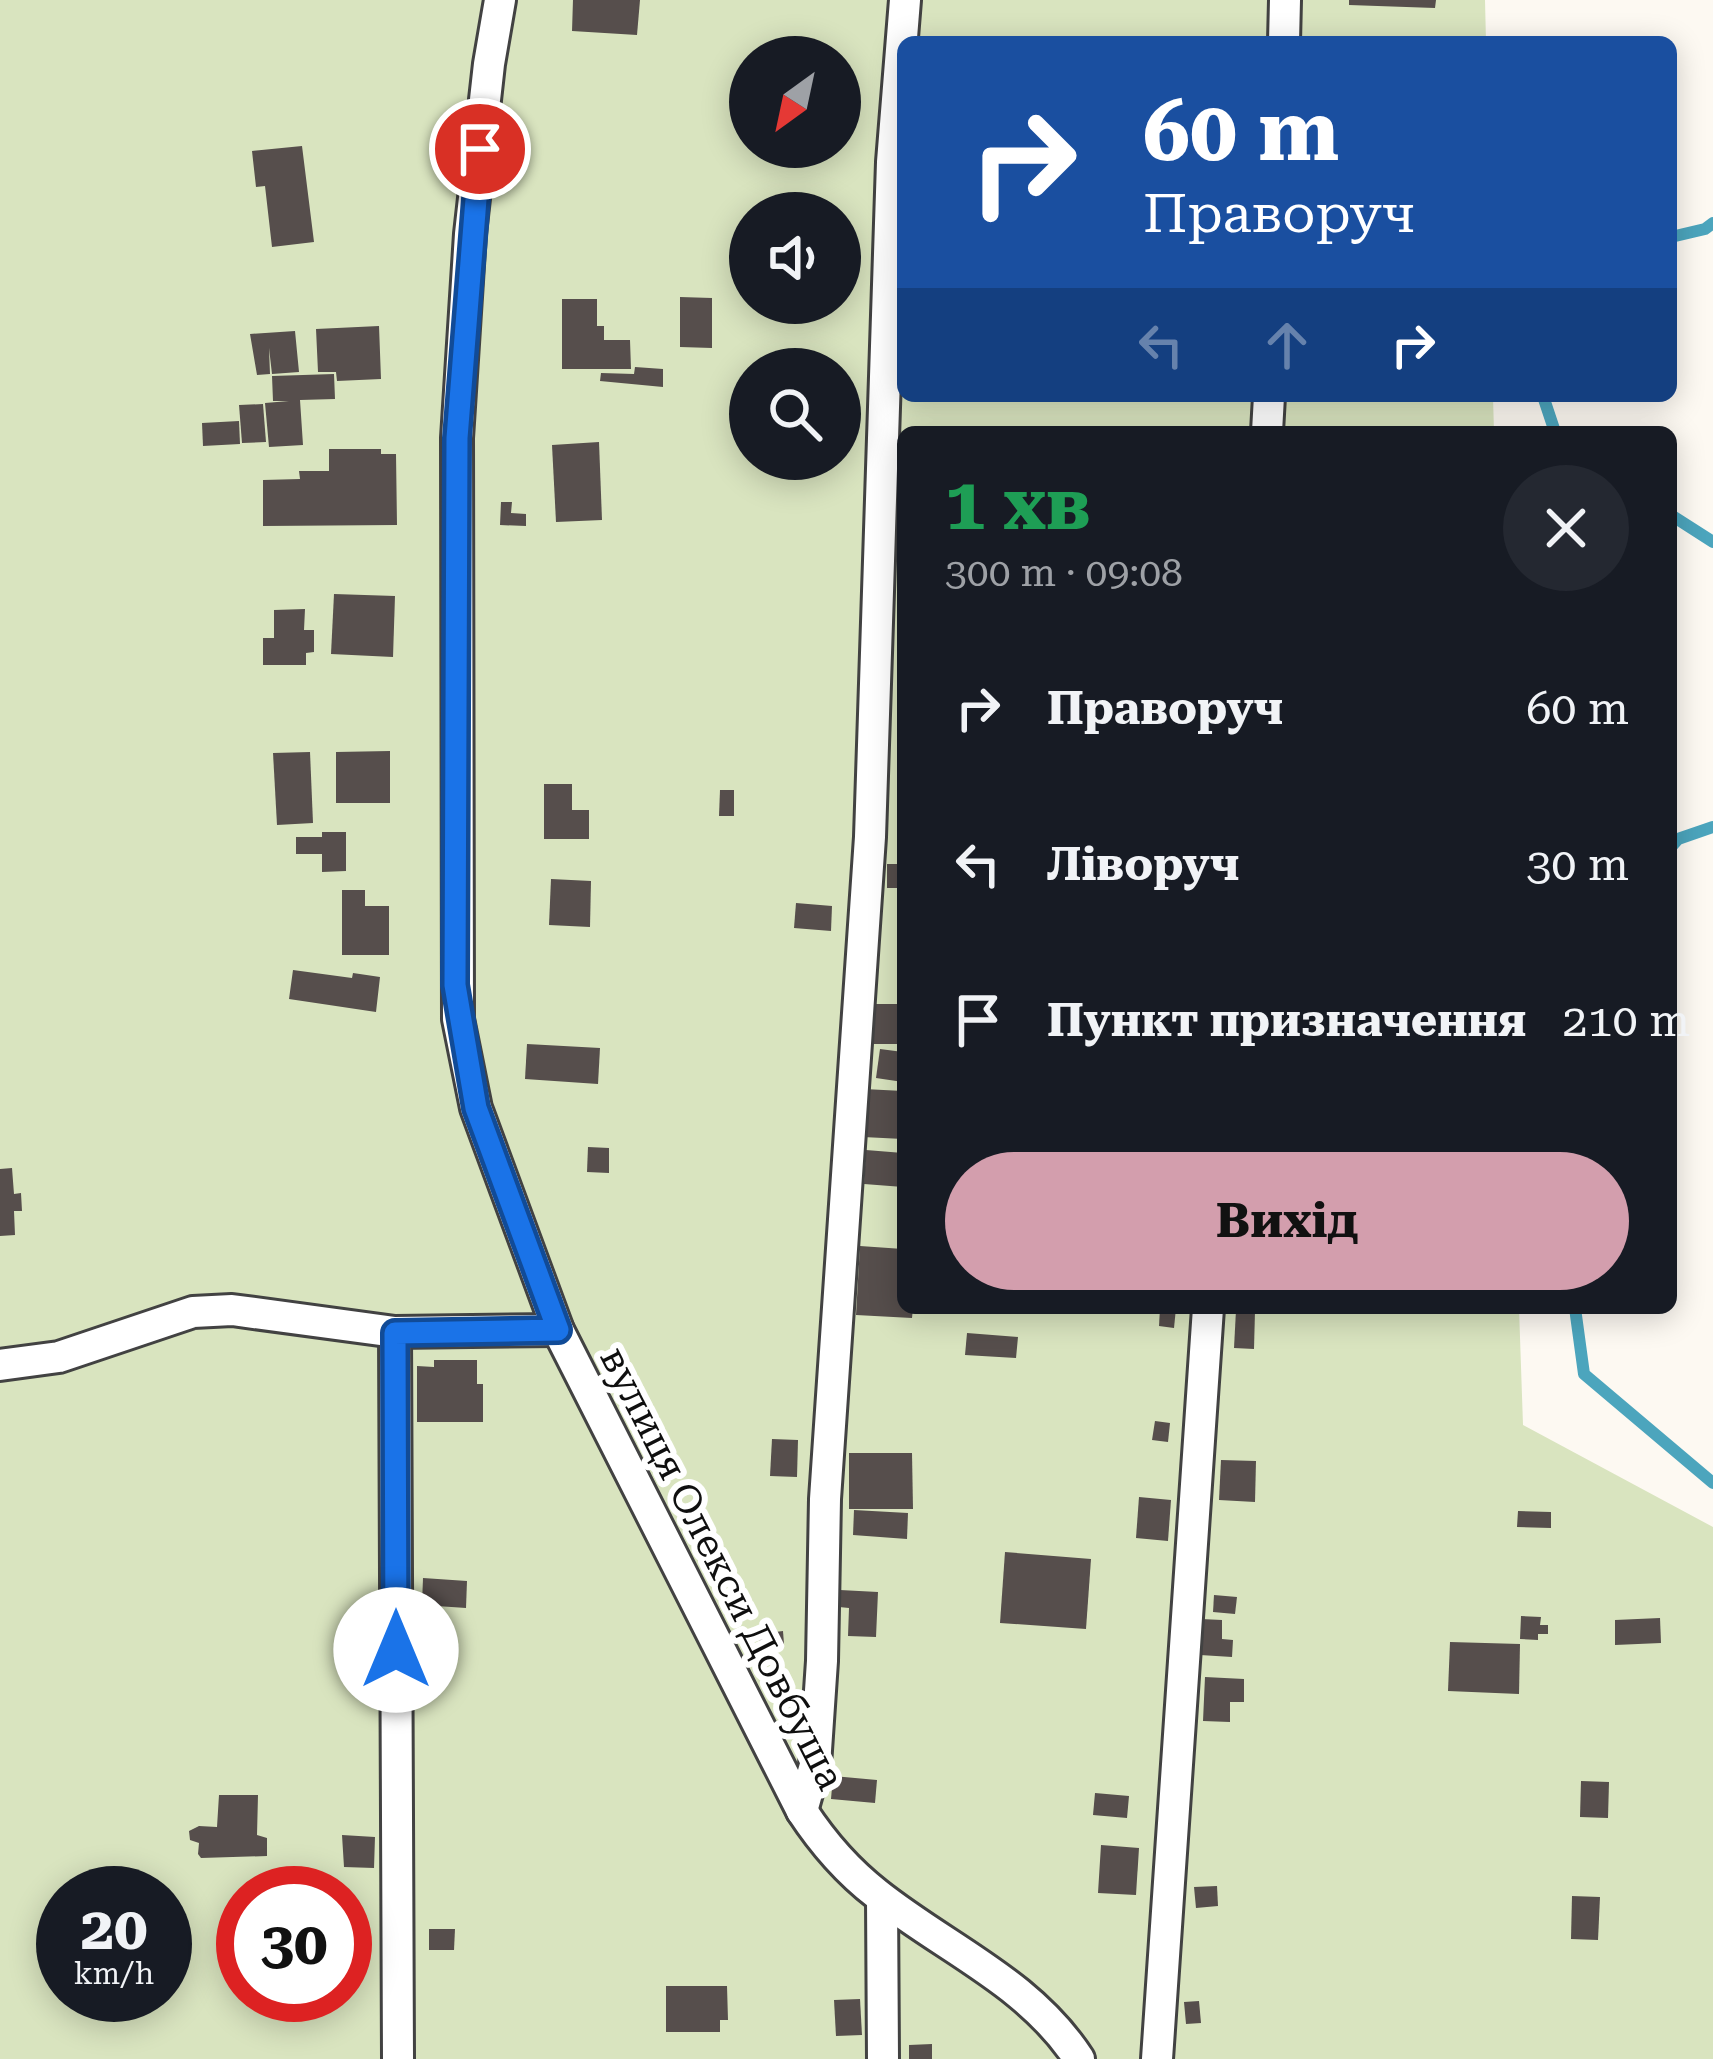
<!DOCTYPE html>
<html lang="uk">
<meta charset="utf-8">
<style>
:root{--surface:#171b24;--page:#242831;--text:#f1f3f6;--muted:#9ea1a6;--accent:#d39ead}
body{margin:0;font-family:"Roboto Serif",serif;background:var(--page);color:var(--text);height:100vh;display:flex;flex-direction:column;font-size:45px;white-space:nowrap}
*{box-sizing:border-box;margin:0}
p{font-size:39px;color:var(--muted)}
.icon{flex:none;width:66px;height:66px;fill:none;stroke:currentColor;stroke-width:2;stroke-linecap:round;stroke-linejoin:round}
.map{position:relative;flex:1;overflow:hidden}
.side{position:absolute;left:897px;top:426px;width:780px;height:888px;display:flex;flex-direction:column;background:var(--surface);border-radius:18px;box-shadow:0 6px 30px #0003}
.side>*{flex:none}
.top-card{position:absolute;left:897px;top:36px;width:780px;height:366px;border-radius:18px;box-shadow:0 6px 30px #0003;background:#1a4fa0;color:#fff;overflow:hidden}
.needle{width:78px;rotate:213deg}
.fabs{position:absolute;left:729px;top:36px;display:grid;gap:24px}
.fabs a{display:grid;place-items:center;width:132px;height:132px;border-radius:50%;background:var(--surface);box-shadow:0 6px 30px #0003;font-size:60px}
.speed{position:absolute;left:36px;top:1866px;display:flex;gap:24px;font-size:60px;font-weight:700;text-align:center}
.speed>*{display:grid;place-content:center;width:156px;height:156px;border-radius:50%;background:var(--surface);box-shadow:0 6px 30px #0003;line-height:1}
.speed small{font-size:30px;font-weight:400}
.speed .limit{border:18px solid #d22;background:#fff;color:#111}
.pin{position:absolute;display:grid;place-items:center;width:102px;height:102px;color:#fff;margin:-51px;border:6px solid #fff;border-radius:50%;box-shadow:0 3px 12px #0007}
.me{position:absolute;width:132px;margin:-66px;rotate:0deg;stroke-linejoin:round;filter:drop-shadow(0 0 9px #0008)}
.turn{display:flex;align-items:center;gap:42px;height:252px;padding:0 48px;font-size:54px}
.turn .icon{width:156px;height:156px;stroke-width:2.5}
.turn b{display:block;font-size:84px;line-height:102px}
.lanes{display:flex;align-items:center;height:114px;padding:0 48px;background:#0003;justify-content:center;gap:60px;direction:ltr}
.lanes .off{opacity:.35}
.round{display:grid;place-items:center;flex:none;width:126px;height:126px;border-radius:63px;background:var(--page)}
.head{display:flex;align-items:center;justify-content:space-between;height:204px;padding:0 48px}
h1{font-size:72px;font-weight:700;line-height:90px;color:#1e9e55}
.button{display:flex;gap:24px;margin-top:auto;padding:24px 48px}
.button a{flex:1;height:138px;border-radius:72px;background:var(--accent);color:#111;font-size:48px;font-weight:700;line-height:138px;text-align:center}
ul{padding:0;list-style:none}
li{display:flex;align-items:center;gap:36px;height:156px;padding:0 48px}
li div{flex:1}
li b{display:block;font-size:45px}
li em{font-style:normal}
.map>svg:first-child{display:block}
.green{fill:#d9e4bf;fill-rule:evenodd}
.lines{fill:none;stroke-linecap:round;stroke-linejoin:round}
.stream{stroke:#4ca5bd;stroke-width:12}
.building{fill:#564e4c}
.minor-casing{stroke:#424242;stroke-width:36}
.minor{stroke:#fff;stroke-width:30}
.route-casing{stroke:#114b97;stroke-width:30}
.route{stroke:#1a73e8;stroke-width:21}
.labels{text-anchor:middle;stroke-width:12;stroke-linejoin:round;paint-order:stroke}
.street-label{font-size:39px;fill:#0f0f0f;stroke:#fff}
</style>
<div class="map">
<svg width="1713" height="2059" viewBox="0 0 1713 2059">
<rect width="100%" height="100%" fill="#fdf9f2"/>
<path class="green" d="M0,0h1485l1,42h-583v354h590l1,36h-591v876h616l4,117 190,102v532h-1713zM750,57h90v90h-90zM750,213h90v90h-90zM750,369h90v90h-90zM63,1893h102v102h-102zM243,1893h102v102h-102z"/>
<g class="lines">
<g class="stream">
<path d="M1671,237l34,-8 8,-6"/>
<path d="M1543,396l12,36"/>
<path d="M1671,515l42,27"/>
<path d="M1671,847l7,-8 35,-12"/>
<path d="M1575,1308l9,66 129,109"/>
</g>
</g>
<g class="building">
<path d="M573,0h67l-3,35 -65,-4z"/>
<path d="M1349,0h87l-1,8 -86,-3z"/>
<path d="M302,146l12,96 -42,5 -7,-61 -9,1 -4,-36z"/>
<path d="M680,297l32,1v50l-32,-1z"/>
<path d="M562,299h35v27h7v14h26l1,29h-69z"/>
<path d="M379,326l2,53 -44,2 -1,-9h-18l-2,-43z"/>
<path d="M295,331l4,41 -27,2 -3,-26 1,26 -13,1 -7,-41z"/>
<path d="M635,367l28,2v18l-63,-6 1,-8 33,1z"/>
<path d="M334,374l1,25 -35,1 3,45 -34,2 -4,-44 24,-2h-16l-1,-25z"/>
<path d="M263,404l3,38 -24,1 -3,-38z"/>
<path d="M239,421l1,23 -37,2 -1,-23z"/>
<path d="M599,442l3,78 -46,2 -4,-77z"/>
<path d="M329,449h52v5h15l1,71 -134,1v-46l37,-1 -1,-8h30z"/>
<path d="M501,502h11l-1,11 15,1v12l-26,-1z"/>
<path d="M334,594l61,2 -2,61 -62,-3z"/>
<path d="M305,609l-1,21h10v22l-8,1v12h-43v-27h11v-28z"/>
<path d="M390,751v52h-54v-51z"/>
<path d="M310,752l3,71 -36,2 -4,-72z"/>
<path d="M544,784h28v26h17v29h-45z"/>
<path d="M720,790h14v26h-15z"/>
<path d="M322,832h24v39l-24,1v-18h-26v-17h26z"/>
<rect x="887" y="864" width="16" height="24"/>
<path d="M551,879l40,2 -1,46 -41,-2z"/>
<path d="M342,890h23v16h24v49h-47z"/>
<path d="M796,903l36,3 -1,25 -37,-3z"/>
<path d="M293,970l59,8 1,-5 27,4 -4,35 -87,-13z"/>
<rect x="870" y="1004" width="33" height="40"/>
<path d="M527,1044l73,4 -2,36 -73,-5z"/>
<path d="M880,1049l23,3v30l-27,-4z"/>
<path d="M864,1089l39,2v48l-40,-2z"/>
<path d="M588,1147l21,1v25l-22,-1z"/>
<path d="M866,1150l37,3v34l-39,-3z"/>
<path d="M12,1168l2,26 7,-1 1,18h-8l1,24 -15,1v-67z"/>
<path d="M860,1246l43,3v59h10l-1,10 -56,-3z"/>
<path d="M1160,1308h16l-2,20 -15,-2z"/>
<path d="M1236,1310l19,1 -1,38 -20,-1z"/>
<path d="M967,1333l51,4 -2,21 -51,-3z"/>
<path d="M434,1360h43v24h6v38h-66v-56l17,1z"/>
<path d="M1155,1421l15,2 -2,19 -16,-2z"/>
<path d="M772,1439l26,1 -1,37 -27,-1z"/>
<path d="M849,1453h63l1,56h-64z"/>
<path d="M1221,1460l35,1 -1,41 -36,-2z"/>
<path d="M1139,1497l32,3 -3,41 -32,-3z"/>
<path d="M854,1510l54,3 -1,26 -54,-4z"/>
<path d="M1518,1511l33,1v16l-34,-1z"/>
<path d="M1005,1552l86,7 -5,70 -86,-6z"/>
<path d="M423,1578l44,3 -1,27 -44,-3z"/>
<path d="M840,1590l38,2 -2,45 -28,-1 1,-28 -10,-1z"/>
<path d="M1214,1595l23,2 -2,17 -22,-2z"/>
<path d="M1521,1616l20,1 -1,8h8v9h-10v6l-18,-1z"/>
<path d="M1660,1618l1,25 -46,2v-25z"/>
<path d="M1201,1619l21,1v19l11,1 -1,17 -32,-2z"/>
<path d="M783,1631l1,13 -24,3 -1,-13z"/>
<path d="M1450,1642l70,2 -1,50 -71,-3z"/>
<path d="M1205,1677l39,2v23h-14v20l-27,-1z"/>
<path d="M833,1776l44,4 -2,23 -44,-4z"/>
<path d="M1581,1781l28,1 -1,36 -28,-1z"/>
<path d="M1095,1793l34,3 -2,22 -34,-3z"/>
<path d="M219,1795h39l-1,40 10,3v18l-66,2 -3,-4 1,-11 -9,-3 -1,-9 10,-5 18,1z"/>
<path d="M342,1835l33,2 -1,31 -30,-1z"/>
<path d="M1101,1845l38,3 -3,47 -38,-2z"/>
<path d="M1217,1886l1,20 -22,2 -2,-21z"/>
<path d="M1572,1896l28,1 -2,43 -27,-1z"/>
<path d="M429,1929h26l-1,21h-25z"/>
<path d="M666,1986h61l1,34h-8v12h-54z"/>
<path d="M860,1999l2,36 -26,1 -2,-36z"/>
<path d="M1199,2001l2,22 -15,1 -2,-22z"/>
<path d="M932,2044v15h-23v-14z"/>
</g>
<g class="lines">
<g class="minor-casing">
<g id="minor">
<path d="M500,0l-11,64 -19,170 -13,204 1,581 18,89 82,222 244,481c21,32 44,59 75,83 69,55 152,88 202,165"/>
<path d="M1284,42l1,-42"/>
<path d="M1267,432l2,-36"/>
<path d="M395,1332l3,727"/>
<path d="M0,1365l59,-8 134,-45 39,-2 163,22 163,-2"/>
<path d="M802,1811l13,-46 7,-104 3,-162 45,-662 22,-675 13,-162"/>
<path d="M882,1899l1,160"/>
<path d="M1157,2059l51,-751"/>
</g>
</g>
<use href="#minor" class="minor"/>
</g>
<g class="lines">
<g class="route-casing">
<path id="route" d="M396,1650l-1,-317 163,-3 -82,-222 -21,-123 2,-547 23,-289"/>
</g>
<use href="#route" class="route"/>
</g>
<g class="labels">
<g class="street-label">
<text transform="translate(723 1568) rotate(63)" y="14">вулиця Олекси Довбуша</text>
</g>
</g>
</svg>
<div class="fabs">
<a><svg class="needle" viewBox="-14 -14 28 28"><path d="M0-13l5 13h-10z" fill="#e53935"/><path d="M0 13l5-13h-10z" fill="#9ea1a6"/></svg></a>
<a><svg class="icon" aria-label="sound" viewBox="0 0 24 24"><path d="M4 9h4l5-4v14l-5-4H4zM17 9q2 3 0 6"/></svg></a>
<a><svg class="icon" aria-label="search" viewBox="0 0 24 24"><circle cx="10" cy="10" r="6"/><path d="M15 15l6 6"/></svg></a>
</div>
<div class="speed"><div>20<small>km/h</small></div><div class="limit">30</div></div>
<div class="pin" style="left:480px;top:149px;background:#d93025"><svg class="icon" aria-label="arrive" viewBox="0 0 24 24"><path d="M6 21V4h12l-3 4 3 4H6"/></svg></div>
<svg class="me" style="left:396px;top:1650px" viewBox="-20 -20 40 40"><circle r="19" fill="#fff"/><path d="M0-13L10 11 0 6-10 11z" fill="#1a73e8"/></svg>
<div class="top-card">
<div class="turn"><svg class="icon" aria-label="right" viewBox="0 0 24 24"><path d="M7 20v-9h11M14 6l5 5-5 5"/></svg><div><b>60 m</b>Праворуч</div></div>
<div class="lanes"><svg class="icon off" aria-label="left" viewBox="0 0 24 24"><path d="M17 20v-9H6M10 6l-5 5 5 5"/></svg><svg class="icon off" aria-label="ahead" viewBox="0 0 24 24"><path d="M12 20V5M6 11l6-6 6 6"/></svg><svg class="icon" aria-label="right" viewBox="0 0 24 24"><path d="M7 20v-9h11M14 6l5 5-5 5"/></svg></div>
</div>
<section class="side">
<div class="head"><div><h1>1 хв</h1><p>300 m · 09:08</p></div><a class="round"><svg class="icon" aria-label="close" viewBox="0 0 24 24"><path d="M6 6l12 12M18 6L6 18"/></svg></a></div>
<ul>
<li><svg class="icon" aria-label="right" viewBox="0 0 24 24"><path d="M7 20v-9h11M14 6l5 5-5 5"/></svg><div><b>Праворуч</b></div><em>60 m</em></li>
<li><svg class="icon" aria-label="left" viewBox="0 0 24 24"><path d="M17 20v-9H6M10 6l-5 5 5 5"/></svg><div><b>Ліворуч</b></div><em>30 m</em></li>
<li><svg class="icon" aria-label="arrive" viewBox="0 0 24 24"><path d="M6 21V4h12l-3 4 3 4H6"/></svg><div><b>Пункт призначення</b></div><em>210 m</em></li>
</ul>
<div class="button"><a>Вихід</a></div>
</section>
</div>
